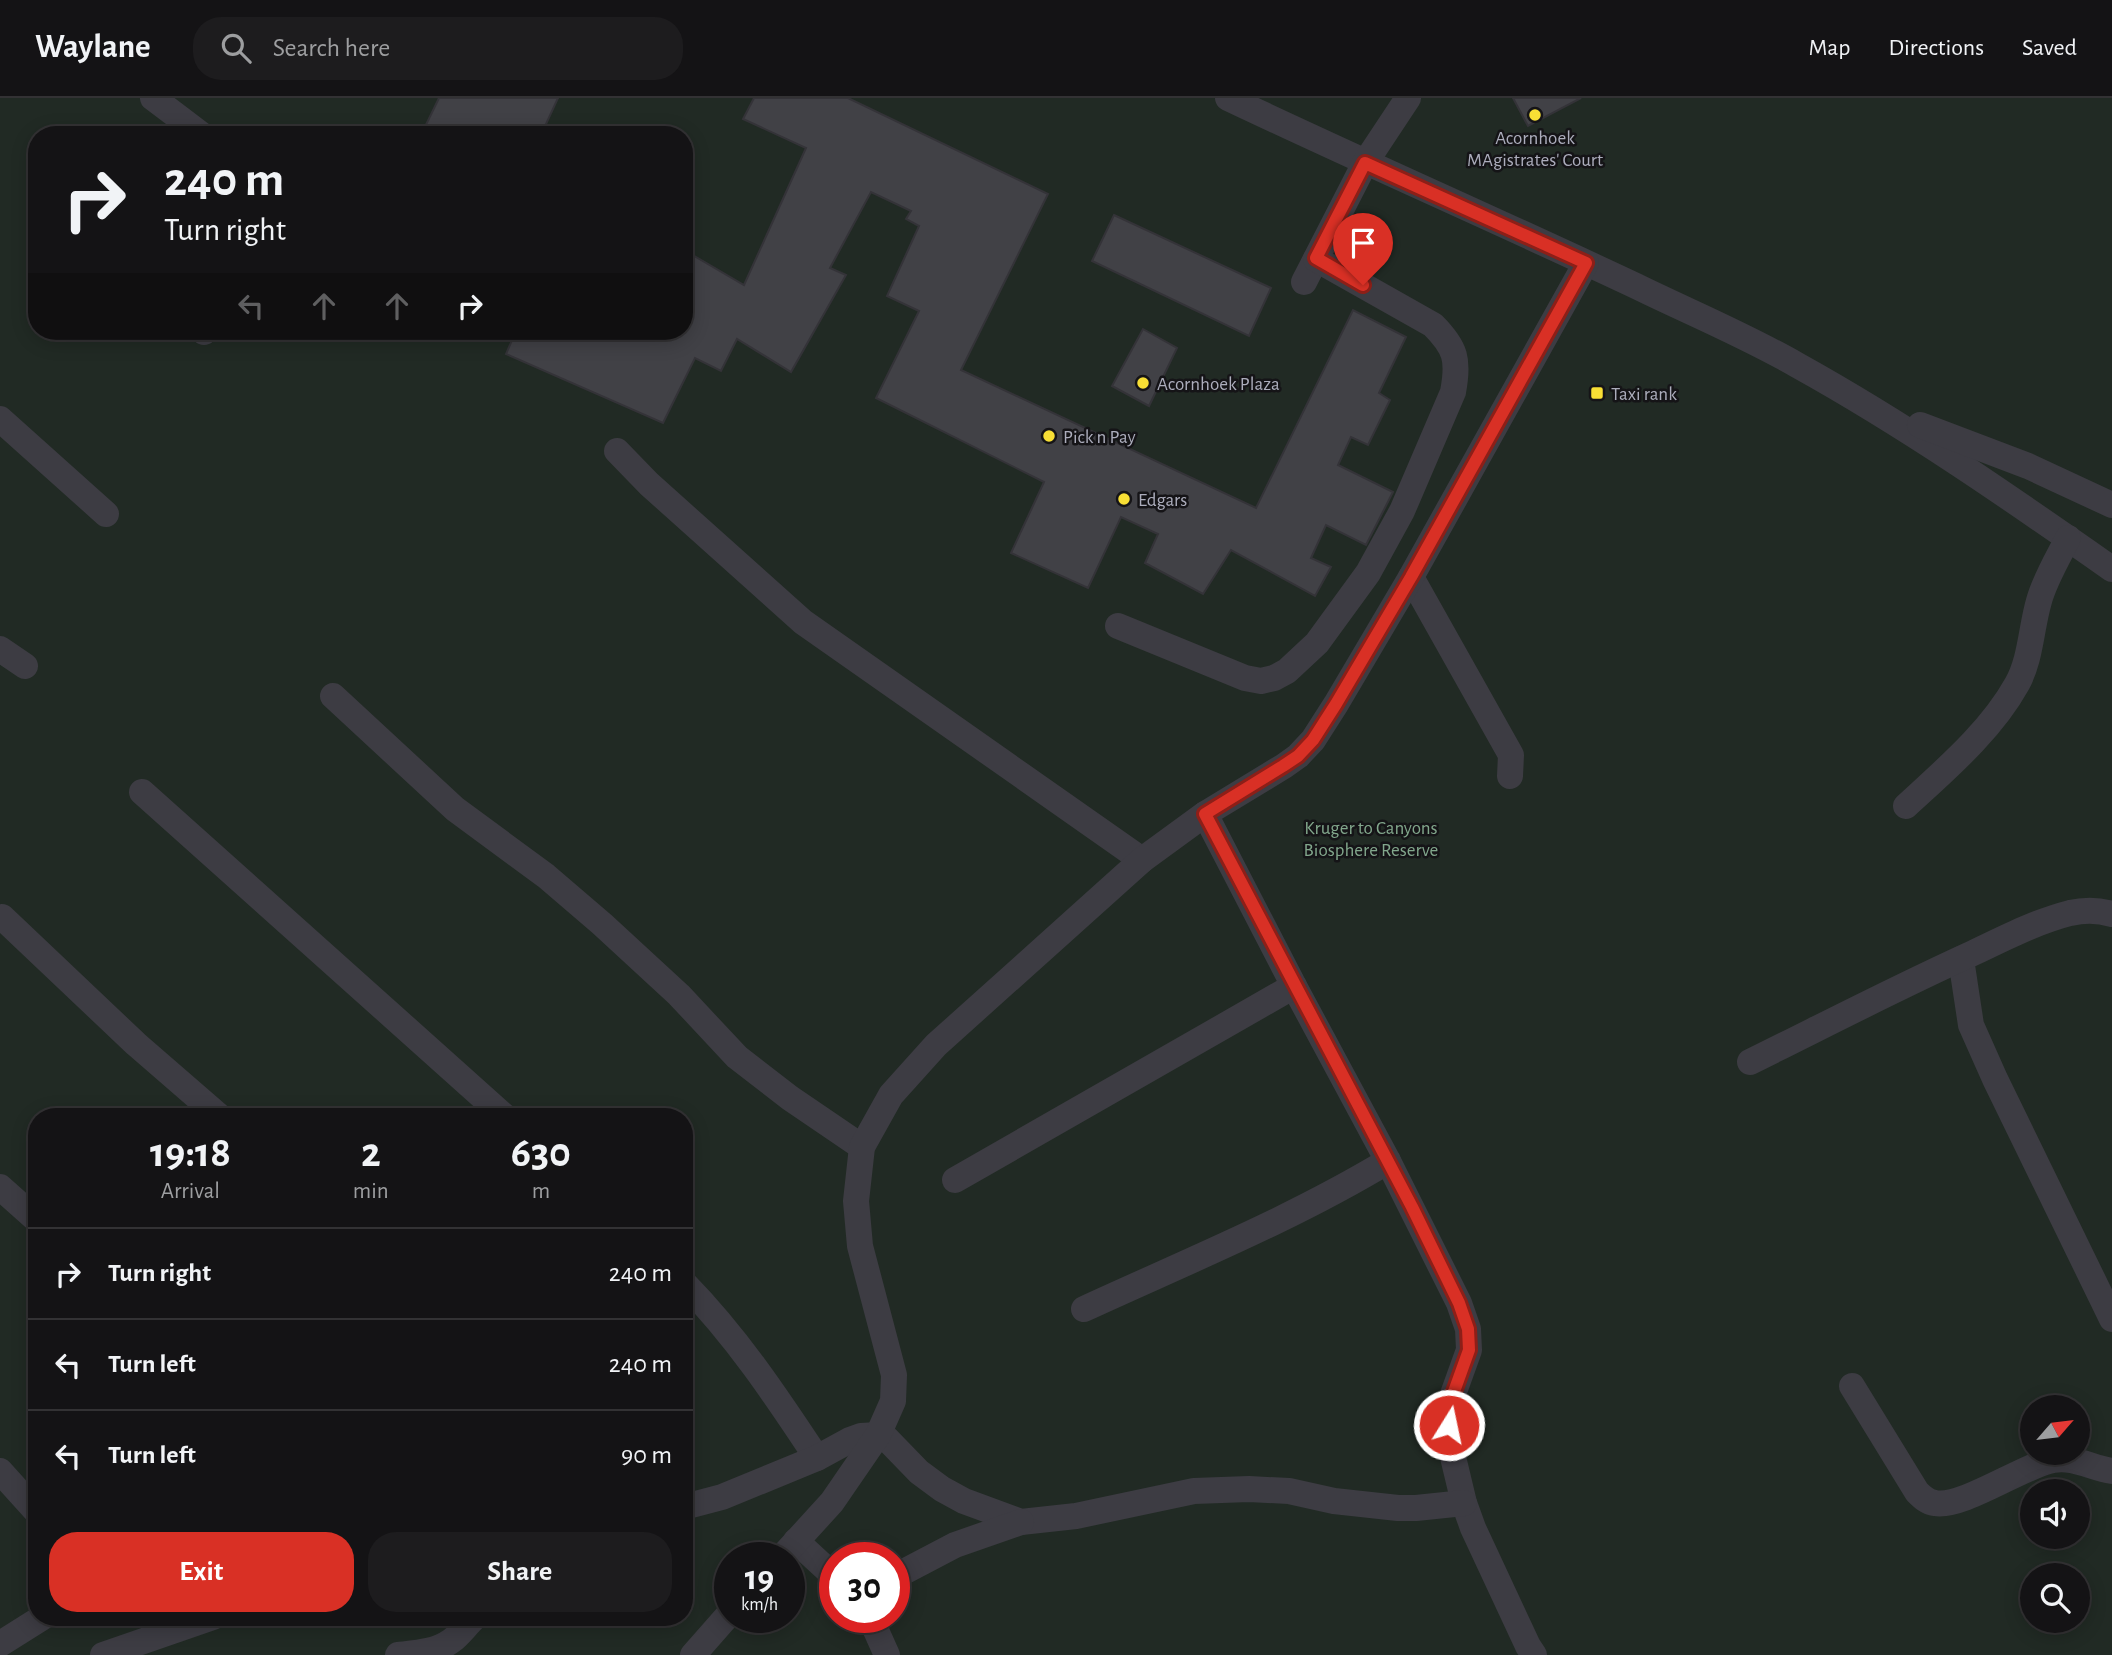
<!DOCTYPE html>
<style>
:root{--surface:#141315;--page:#1d1c1e;--text:#f1f3f6;--muted:#9d9ea0;--line:#333234;--accent:#d93025}
body{margin:0;font-family:"Alegreya Sans",sans-serif;background:var(--page);color:var(--text);height:100vh;display:flex;flex-direction:column;font-size:26px;white-space:nowrap}
*{box-sizing:border-box;margin:0}
p{font-size:23px;color:var(--muted)}
.icon{flex:none;width:38px;height:38px;fill:none;stroke:currentColor;stroke-width:2;stroke-linecap:round;stroke-linejoin:round}
.map{position:relative;flex:1;overflow:hidden}
.sheet{position:absolute;left:28px;top:1010px;width:665px;height:518px;display:flex;flex-direction:column;background:var(--surface);border-radius:28px;box-shadow:0 4px 18px #0003,0 0 0 2px var(--line)}
.sheet>*{flex:none}
.guide{position:absolute;left:28px;top:28px;width:665px;height:214px;border-radius:28px;box-shadow:0 4px 18px #0003,0 0 0 2px var(--line);background:#141315;color:var(--text);overflow:hidden}
.needle{width:46px;rotate:62deg}
.fabs{position:absolute;left:2020px;top:1297px;display:grid;gap:14px}
.fabs a{display:grid;place-items:center;width:70px;height:70px;border-radius:50%;background:var(--surface);box-shadow:0 4px 18px #0003,0 0 0 2px var(--line);font-size:35px}
.speed{position:absolute;left:714px;top:1444px;display:flex;gap:14px;font-size:35px;font-weight:700;text-align:center}
.speed>*{display:grid;place-content:center;width:91px;height:91px;border-radius:50%;background:var(--surface);box-shadow:0 4px 18px #0003,0 0 0 2px var(--line);line-height:1}
.speed small{font-size:18px;font-weight:400}
.speed .limit{border:10px solid #d22;background:#fff;color:#111}
.pin{position:absolute;display:grid;place-items:center;width:60px;height:60px;color:#fff;margin:-72px -30px;border-radius:50% 50% 50% 0;rotate:-45deg;box-shadow:0 0 7px #0007}
.pin .icon{rotate:45deg}
.me{position:absolute;width:77px;margin:-38px;rotate:10deg;stroke-linejoin:round;filter:drop-shadow(0 0 5px #0008)}
.turn{display:flex;align-items:center;gap:24px;height:147px;padding:0 21px;font-size:32px}
.turn .icon{width:91px;height:91px;stroke-width:2.5}
.turn b{display:block;font-size:49px;line-height:60px}
.lanes{display:flex;align-items:center;height:66px;padding:0 21px;background:#0003;justify-content:center;gap:35px;direction:ltr}
.lanes .off{opacity:.35}
.eta{display:flex;justify-content:space-evenly;align-items:center;height:119px;text-align:center}
.eta b{font-size:42px;font-weight:600;line-height:49px}
.button{display:flex;gap:14px;margin-top:auto;padding:14px 21px}
.button a{flex:1;height:80px;border-radius:28px;background:var(--accent);color:#fff;font-size:28px;font-weight:600;line-height:80px;text-align:center}
.button a+a{background:var(--page);color:var(--text)}
ul{padding:0;list-style:none}
li{display:flex;align-items:center;gap:21px;height:91px;padding:0 21px;border-top:2px solid var(--line)}
li div{flex:1}
li b{display:block;font-size:26px}
li em{font-style:normal}
header{display:flex;align-items:center;gap:42px;box-sizing:border-box;height:98px;padding:0 35px;background:var(--surface);border-bottom:2px solid var(--line)}
header strong{font-size:33px}
nav{display:flex;gap:38px;margin-inline-start:auto;font-size:24px}
.search{width:490px;height:63px;background:var(--page);display:flex;align-items:center;gap:18px;box-sizing:border-box;padding:0 24px;border-radius:28px;color:var(--muted);font-size:26px}
.map>svg:first-child{display:block}
.green{fill:#212a24;fill-rule:evenodd}
.building{fill:#414146;stroke:#343338;stroke-width:2}
.lines{fill:none;stroke-linecap:round;stroke-linejoin:round}
.minor{stroke:#3d3c43;stroke-width:26}
.route-casing{stroke:#8d1f18;stroke-width:18}
.route{stroke:#d93025;stroke-width:12}
.poi-dot{fill:#f8df35;stroke:#151417;stroke-width:2.5}
.labels{text-anchor:middle;stroke-width:5;stroke-linejoin:round;paint-order:stroke}
.poi-label{font-size:19px;fill:#acadbc;stroke:#151417;text-anchor:start}
.park-label{font-size:19px;fill:#82a78c;stroke:#151417}
</style>
<header>
<strong>Waylane</strong>
<div class="search"><svg class="icon" aria-label="search" viewBox="0 0 24 24"><circle cx="10" cy="10" r="6"/><path d="M15 15l6 6"/></svg>Search here</div>
<nav><a>Map</a><a>Directions</a><a>Saved</a></nav>
</header>
<div class="map">
<svg width="2112" height="1557" viewBox="0 0 2112 1557">
<rect width="100%" height="100%" fill="#1a191c"/>
<path class="green" d="M0,0h2112v1557h-2112zM37,37h647v196h-647zM37,1018h647v501h-647zM2032,1309h45v45h-45zM2032,1393h45v45h-45zM730,1460h59v59h-59zM835,1460h59v59h-59zM2032,1477h45v45h-45z"/>
<g class="building">
<path d="M439,0h119l-17,37h-120z"/>
<path d="M754,0h94l200,96 -87,176 295,138 97,-198 53,27 -27,56 11,7 -22,45 -17,-8 -13,28 55,27 -27,53 -40,-20 -15,33 20,9 -16,29 -84,-46 -28,44 -58,-31 13,-29 -37,-17 -33,71 -77,-35 33,-71 -168,-84 43,-87 -32,-15 32,-70 -13,-7 5,-8 -40,-19 -41,76 16,7 -55,97 -54,-33 -16,32 -26,-13 -32,65 -157,-69 10,-23h168v-81l60,35 62,-137 -63,-29z"/>
<path d="M1513,0h68l-53,28z"/>
<path d="M1114,117l157,73 -22,48 -157,-75z"/>
<path d="M1143,231l34,19 -28,58 -37,-20z"/>
</g>
<g class="lines">
<g class="minor">
<path d="M153,0l49,37"/>
<path d="M1228,0c135,64 272,124 408,188 53,26 109,49 161,79 110,61 212,132 315,204"/>
<path d="M1304,184l61,-119 43,-65"/>
<path d="M204,234v-1"/>
<path d="M0,321l106,95"/>
<path d="M1920,327l108,41 84,39"/>
<path d="M617,353l32,33 154,138 339,238"/>
<path d="M1411,479l100,178 -1,21"/>
<path d="M1118,528l127,52 16,3 13,-3 13,-7 30,-28 51,-70 34,-62 51,-119c6,-32 3,-44 -20,-67l-117,-66"/>
<path d="M0,551l25,17"/>
<path d="M333,598l122,113 91,67 56,48 77,71 58,62 53,41 72,49"/>
<path d="M142,694l362,324"/>
<path d="M1906,708c39,-36 85,-75 111,-122 14,-25 14,-56 22,-83 6,-22 19,-43 29,-63"/>
<path d="M1205,716l89,172 94,175 71,142 9,26 1,21 -18,50 -2,25 4,32 11,46 9,25 55,118 6,9"/>
<path d="M2,819l134,127 83,72"/>
<path d="M1961,861l10,66 24,54 117,240"/>
<path d="M1750,964c73,-36 146,-74 221,-108 32,-15 64,-32 99,-41 13,-3 29,-3 42,1"/>
<path d="M955,1082l339,-194"/>
<path d="M0,1089l37,33"/>
<path d="M684,1185c52,53 92,113 133,175"/>
<path d="M1084,1211c102,-47 208,-90 304,-148"/>
<path d="M1852,1288l65,106c5,5 10,10 18,11 28,5 87,-37 118,-43 20,-4 39,8 59,11"/>
<path d="M0,1373l37,41"/>
<path d="M684,1409l38,-10 95,-39 33,-18 11,-4 17,-1 9,4 32,33 23,17 22,12 57,21 55,-6 118,-25 55,-2 40,2 45,10 64,7h18l48,-5"/>
<path d="M796,1443l39,36"/>
<path d="M781,1460l51,-56 46,-67 15,-34 1,-26 -34,-129 -4,-45 6,-54 29,-52 45,-50 206,-185 63,-46 79,-48 14,-10 15,-16 23,-36 75,-127 175,-314"/>
<path d="M894,1479l61,-32 66,-23"/>
<path d="M870,1519l17,38"/>
<path d="M0,1546l43,-27"/>
<path d="M103,1557l110,-38"/>
<path d="M398,1557c18,-2 38,-3 53,-14 9,-6 16,-17 24,-24"/>
<path d="M693,1557l37,-42"/>
</g>
</g>
<g class="lines">
<g class="route-casing">
<path id="route" d="M1363,187l-47,-27 49,-95 221,100 -175,314 -75,127 -23,36 -15,16 -15,10 -78,48 207,393 47,96 9,26 1,21 -18,50 -2,25"/>
</g>
<use href="#route" class="route"/>
</g>
<g class="poi-dot">
<circle cx="1535" cy="17" r="7"/>
<circle cx="1143" cy="285" r="7"/>
<rect x="1590" y="288" width="14" height="14" rx="3.5"/>
<circle cx="1049" cy="338" r="7"/>
<circle cx="1124" cy="401" r="7"/>
</g>
<g class="labels">
<g class="poi-label">
<text x="1535" y="46" text-anchor="middle">Acornhoek<tspan x="1535" dy="22">MAgistrates' Court</tspan></text>
<text x="1157" y="292">Acornhoek Plaza</text>
<text x="1611" y="302">Taxi rank</text>
<text x="1063" y="345">Pick n Pay</text>
<text x="1138" y="408">Edgars</text>
</g>
<g class="park-label">
<text x="1371" y="736">Kruger to Canyons<tspan x="1371" dy="22">Biosphere Reserve</tspan></text>
</g>
</g>
</svg>
<div class="fabs">
<a><svg class="needle" viewBox="-14 -14 28 28"><path d="M0-13l5 13h-10z" fill="#e53935"/><path d="M0 13l5-13h-10z" fill="#9d9ea0"/></svg></a>
<a><svg class="icon" aria-label="sound" viewBox="0 0 24 24"><path d="M4 9h4l5-4v14l-5-4H4zM17 9q2 3 0 6"/></svg></a>
<a><svg class="icon" aria-label="search" viewBox="0 0 24 24"><circle cx="10" cy="10" r="6"/><path d="M15 15l6 6"/></svg></a>
</div>
<div class="speed"><div>19<small>km/h</small></div><div class="limit">30</div></div>
<div class="pin" style="left:1363px;top:187px;background:#d93025"><svg class="icon" aria-label="arrive" viewBox="0 0 24 24"><path d="M6 21V4h12l-3 4 3 4H6"/></svg></div>
<svg class="me" style="left:1449px;top:1327px" viewBox="-20 -20 40 40"><circle r="17" fill="#d93025" stroke="#fff" stroke-width="3"/><path d="M0-11L8 9 0 5-8 9z" fill="#fff"/></svg>
<div class="guide">
<div class="turn"><svg class="icon" aria-label="right" viewBox="0 0 24 24"><path d="M7 20v-9h11M14 6l5 5-5 5"/></svg><div><b>240 m</b>Turn right</div></div>
<div class="lanes"><svg class="icon off" aria-label="left" viewBox="0 0 24 24"><path d="M17 20v-9H6M10 6l-5 5 5 5"/></svg><svg class="icon off" aria-label="ahead" viewBox="0 0 24 24"><path d="M12 20V5M6 11l6-6 6 6"/></svg><svg class="icon off" aria-label="ahead" viewBox="0 0 24 24"><path d="M12 20V5M6 11l6-6 6 6"/></svg><svg class="icon" aria-label="right" viewBox="0 0 24 24"><path d="M7 20v-9h11M14 6l5 5-5 5"/></svg></div>
</div>
<section class="sheet">
<div class="eta">
<div><b>19:18</b><p>Arrival</p></div>
<div><b>2</b><p>min</p></div>
<div><b>630</b><p>m</p></div>
</div>
<ul>
<li><svg class="icon" aria-label="right" viewBox="0 0 24 24"><path d="M7 20v-9h11M14 6l5 5-5 5"/></svg><div><b>Turn right</b></div><em>240 m</em></li>
<li><svg class="icon" aria-label="left" viewBox="0 0 24 24"><path d="M17 20v-9H6M10 6l-5 5 5 5"/></svg><div><b>Turn left</b></div><em>240 m</em></li>
<li><svg class="icon" aria-label="left" viewBox="0 0 24 24"><path d="M17 20v-9H6M10 6l-5 5 5 5"/></svg><div><b>Turn left</b></div><em>90 m</em></li>
</ul>
<div class="button"><a>Exit</a><a>Share</a></div>
</section>
</div>
